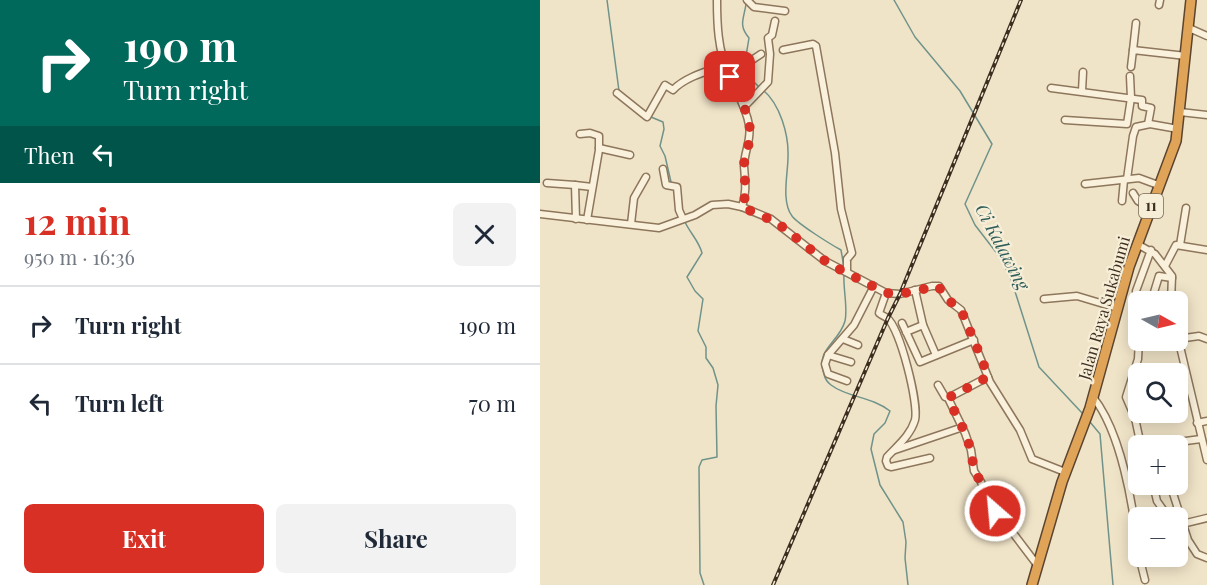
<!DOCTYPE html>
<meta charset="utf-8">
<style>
:root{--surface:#fff;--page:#f2f2f3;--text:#1f2937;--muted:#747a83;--line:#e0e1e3;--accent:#d93025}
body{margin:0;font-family:"Playfair Display",serif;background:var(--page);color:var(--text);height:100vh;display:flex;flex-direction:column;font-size:22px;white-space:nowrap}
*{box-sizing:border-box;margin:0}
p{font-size:20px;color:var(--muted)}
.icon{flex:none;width:33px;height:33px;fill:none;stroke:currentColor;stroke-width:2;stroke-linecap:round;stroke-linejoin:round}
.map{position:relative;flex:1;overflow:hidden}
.details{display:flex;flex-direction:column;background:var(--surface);width:540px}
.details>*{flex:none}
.banner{background:#00695c;color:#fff;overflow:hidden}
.needle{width:39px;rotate:98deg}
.controls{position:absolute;left:588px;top:291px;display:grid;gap:12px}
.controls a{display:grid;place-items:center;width:60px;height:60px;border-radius:9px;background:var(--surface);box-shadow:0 3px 15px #0003;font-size:30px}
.pin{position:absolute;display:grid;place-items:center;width:51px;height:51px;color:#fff;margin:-26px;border-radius:12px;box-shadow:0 3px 9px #0006}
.me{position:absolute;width:66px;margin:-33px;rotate:333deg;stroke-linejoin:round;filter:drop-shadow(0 0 4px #0008)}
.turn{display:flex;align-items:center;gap:21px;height:126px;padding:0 24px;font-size:27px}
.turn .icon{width:78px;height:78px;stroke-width:2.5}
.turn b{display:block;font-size:42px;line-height:51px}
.then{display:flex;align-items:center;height:57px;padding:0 24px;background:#0003;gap:12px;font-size:22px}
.round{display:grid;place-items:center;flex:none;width:63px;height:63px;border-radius:9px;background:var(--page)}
.overview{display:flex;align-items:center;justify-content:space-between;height:102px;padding:0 24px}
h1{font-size:36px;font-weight:700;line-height:45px;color:var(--accent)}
.action{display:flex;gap:12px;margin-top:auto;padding:12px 24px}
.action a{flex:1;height:69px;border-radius:9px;background:var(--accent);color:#fff;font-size:24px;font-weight:700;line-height:69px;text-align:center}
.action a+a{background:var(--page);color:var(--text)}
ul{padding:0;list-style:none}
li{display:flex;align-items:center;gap:18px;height:78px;padding:0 24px;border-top:2px solid var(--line)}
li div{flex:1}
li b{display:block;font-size:22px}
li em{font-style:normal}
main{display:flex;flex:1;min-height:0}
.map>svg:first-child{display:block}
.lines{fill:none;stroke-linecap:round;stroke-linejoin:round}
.stream{stroke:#6f938a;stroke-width:1.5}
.minor-casing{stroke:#8d765c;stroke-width:9}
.highway-casing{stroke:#5b4430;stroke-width:12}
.minor{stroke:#faf1dc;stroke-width:6}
.highway{stroke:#e0a458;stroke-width:9}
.rail-casing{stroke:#3d2e20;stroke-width:4}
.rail{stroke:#f7eed8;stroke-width:1.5;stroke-dasharray:4.5;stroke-linecap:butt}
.route{stroke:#d93025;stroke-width:10;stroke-dasharray:0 18}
.labels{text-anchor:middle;stroke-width:4.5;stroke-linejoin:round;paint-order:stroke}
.shield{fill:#f7eed8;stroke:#756857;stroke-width:1.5}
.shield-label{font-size:15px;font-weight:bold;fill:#3d2e20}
.street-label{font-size:16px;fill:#3d2e20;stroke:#f7eed8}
.water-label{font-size:18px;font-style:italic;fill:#2f5d5a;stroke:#f7eed8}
</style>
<main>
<section class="details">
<div class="banner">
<div class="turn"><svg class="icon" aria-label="right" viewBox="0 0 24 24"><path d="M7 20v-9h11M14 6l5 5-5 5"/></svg><div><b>190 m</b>Turn right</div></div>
<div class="then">Then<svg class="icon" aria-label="left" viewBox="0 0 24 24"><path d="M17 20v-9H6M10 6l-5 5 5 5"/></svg></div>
</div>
<div class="overview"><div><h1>12 min</h1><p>950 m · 16:36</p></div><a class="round"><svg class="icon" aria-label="close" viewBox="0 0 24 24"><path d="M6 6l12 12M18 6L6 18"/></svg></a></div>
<ul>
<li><svg class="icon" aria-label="right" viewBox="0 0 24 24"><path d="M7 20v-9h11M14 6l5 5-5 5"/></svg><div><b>Turn right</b></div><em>190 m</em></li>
<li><svg class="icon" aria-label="left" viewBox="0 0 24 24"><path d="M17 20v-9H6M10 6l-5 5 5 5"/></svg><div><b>Turn left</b></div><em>70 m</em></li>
</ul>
<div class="action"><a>Exit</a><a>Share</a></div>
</section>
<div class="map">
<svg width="667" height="585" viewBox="0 0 667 585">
<rect width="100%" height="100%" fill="#f0e4c8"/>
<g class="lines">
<g class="stream">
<path d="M67,0l12,91"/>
<path d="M354,0l21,37 45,54 32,53 -27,60 10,21 27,35 10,22 27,85 44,47"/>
<path d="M206,4c-2,15 -8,21 3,34l-3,18"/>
<path d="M206,61l3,16 10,10"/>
<path d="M223,90c17,14 26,45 25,67 0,17 -7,44 4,59 6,8 38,28 49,34l3,17"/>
<path d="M111,117l12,5 1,7 -4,17 5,10 6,26"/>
<path d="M145,222c5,11 14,19 17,31l-15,24 8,14 8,8 -5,32 8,16v11l7,10 5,17 -2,21 1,51 -15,3 -3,7 1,106 4,12"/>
<path d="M304,275c-1,13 4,34 1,46 -6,22 -30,28 -21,53 1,5 3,8 7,11 17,13 40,11 59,26l-5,12 -11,11 -3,15 9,36 23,37 3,20 -1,16 3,27"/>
<path d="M550,422l10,12 13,151"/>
</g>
<g class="minor-casing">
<g id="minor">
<path d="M177,0c0,24 1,50 11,73 7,17 18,33 21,52 3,14 -5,27 -5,41 1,14 3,27 -2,41"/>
<path d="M207,0l7,7 31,4"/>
<path d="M619,5l1,-5"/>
<path d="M649,28l18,8"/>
<path d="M243,50l30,-6 3,2 19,107 6,56 11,44 -5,6v13"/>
<path d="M593,50l3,-27"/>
<path d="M184,62l14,-6 14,4 9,-6"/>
<path d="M591,67l2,-17 53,6"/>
<path d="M511,88l91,12v6l9,2 -3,16"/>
<path d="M542,91l1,-19"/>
<path d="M77,93l30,24 18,-32 8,5c12,-13 35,-19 52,-25"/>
<path d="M204,107l24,-25 2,-28 -2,-16 4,-3 3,-14"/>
<path d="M640,112l27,3"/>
<path d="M525,120l62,4 4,-26 -1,-22"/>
<path d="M40,134l10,-1 9,3v14l-12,70"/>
<path d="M59,148l31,7"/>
<path d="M123,169l3,16 11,2 2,23 4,9"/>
<path d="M587,179l6,-43 3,-9 14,-3 28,5"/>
<path d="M7,183l28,2"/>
<path d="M545,184l54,-6 19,7"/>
<path d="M593,193l5,8 12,7"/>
<path d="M582,201l2,-21"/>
<path d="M0,214l119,14 36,-13 17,-10 16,-1 14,3 29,12 54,42 61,32 14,1 32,-8h7l9,14 13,10 29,72 30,48 12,29 33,13"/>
<path d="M36,219l-1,-34 17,2"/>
<path d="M91,224l3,-26 12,-21"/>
<path d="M597,244l18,10 17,22 -1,26"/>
<path d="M640,245l6,-37"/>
<path d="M625,266l11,-21 31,5"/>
<path d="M375,290l8,35"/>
<path d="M596,291l15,-41"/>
<path d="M346,293l-7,20c2,2 5,3 8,5 13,10 32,86 28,102 -5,16 -17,25 -28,37l-1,4 2,5 3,1 39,-9"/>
<path d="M504,299l33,-3 40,12"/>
<path d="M611,302l8,-26 13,2"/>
<path d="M362,323l18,39 54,-22"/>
<path d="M366,332l17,-7 13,30"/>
<path d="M638,338l29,122"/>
<path d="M303,339l15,6"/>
<path d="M638,339l21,-3 8,3"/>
<path d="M599,340l-1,19 -12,38 9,21 6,28"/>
<path d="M598,343l31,-3"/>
<path d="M288,355l23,7"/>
<path d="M307,381l-19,-7 -3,-10 3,-9 26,-30 20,-39"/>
<path d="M398,385l7,12 3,1 17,35 6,17 3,21 7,11 10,27 6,3 41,54"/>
<path d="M553,397c28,35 40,108 45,152"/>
<path d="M408,398l40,-21"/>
<path d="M657,423l10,-2"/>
<path d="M623,446v-2l38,-5"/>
<path d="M355,450l68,-23"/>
<path d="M613,484l4,17 12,17"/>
<path d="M630,484l18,56 9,14 10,4"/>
<path d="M638,525l29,-7"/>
<path d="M599,556l6,24"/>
</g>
</g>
<g class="highway-casing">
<path id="highway" d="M492,585l30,-103 28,-74 39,-141 47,-126 15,-141"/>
</g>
<use href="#minor" class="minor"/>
<use href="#highway" class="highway"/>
<g class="rail-casing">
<path id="rail" d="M233,585l115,-267 12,-24 121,-294"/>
</g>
<use href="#rail" class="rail"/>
</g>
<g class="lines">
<path class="route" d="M190,77c8,18 21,38 20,59 -1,10 -5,19 -6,28 0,15 4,29 -2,43l34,15 53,42 57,29 14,1 38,-8 10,14 13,10 20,47 7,20 -40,21 17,35 6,17 3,21 7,11 10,27 4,2"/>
</g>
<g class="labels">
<rect class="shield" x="599" y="194" width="24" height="24" rx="4.5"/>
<g class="shield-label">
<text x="611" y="211">11</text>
</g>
<g class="street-label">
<text transform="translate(564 308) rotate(-74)" y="6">Jalan Raya Sukabumi</text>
</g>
<g class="water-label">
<text transform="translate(462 247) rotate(62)" y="6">Ci Kalawing</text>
</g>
</g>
</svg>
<div class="controls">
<a><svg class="needle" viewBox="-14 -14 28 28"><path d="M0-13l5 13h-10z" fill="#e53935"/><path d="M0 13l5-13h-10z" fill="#747a83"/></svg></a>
<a><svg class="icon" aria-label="search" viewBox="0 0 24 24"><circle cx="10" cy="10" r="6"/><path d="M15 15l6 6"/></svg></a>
<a>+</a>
<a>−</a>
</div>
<div class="pin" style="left:190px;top:77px;background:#d93025"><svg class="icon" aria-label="arrive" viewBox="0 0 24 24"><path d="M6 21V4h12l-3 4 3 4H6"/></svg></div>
<svg class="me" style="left:455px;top:511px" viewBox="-20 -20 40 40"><circle r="17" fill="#d93025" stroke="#fff" stroke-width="3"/><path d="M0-11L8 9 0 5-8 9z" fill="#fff"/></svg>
</div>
</main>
